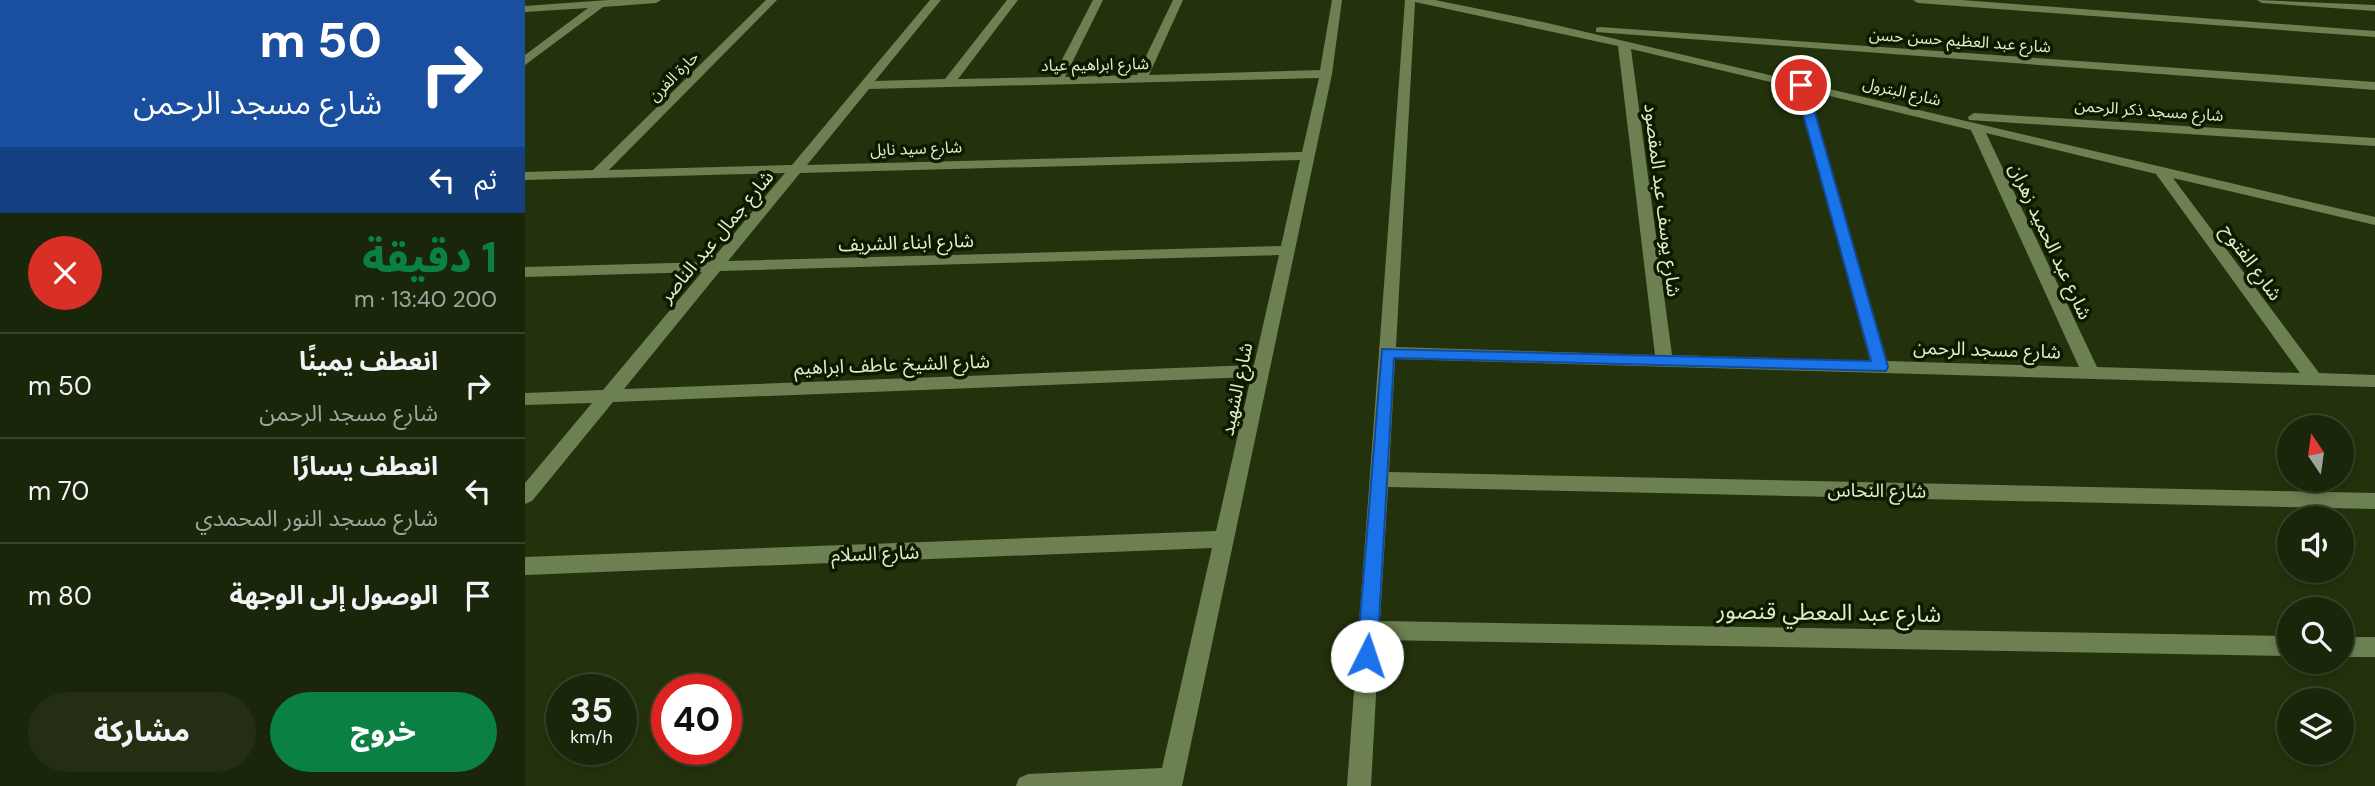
<!DOCTYPE html>
<html lang="ar">
<meta charset="utf-8">
<style>
:root{--surface:#1a2609;--page:#232e12;--text:#f1f3f6;--muted:#9fa59c;--line:#38432a;--accent:#0b8043}
body{margin:0;font-family:"DM Sans","Noto Sans Arabic",sans-serif;background:var(--page);color:var(--text);direction:rtl;height:100vh;display:flex;flex-direction:column;font-size:26px;white-space:nowrap}
*{box-sizing:border-box;margin:0}
p{font-size:23px;color:var(--muted)}
.icon{flex:none;width:38px;height:38px;fill:none;stroke:currentColor;stroke-width:2;stroke-linecap:round;stroke-linejoin:round}
.map{position:relative;flex:1;overflow:hidden;direction:ltr}
.sheet{display:flex;flex-direction:column;background:var(--surface);width:525px}
.sheet>*{flex:none}
.hud{background:#1a4fa0;color:#fff;overflow:hidden}
.needle{width:46px;rotate:347deg}
.tools{position:absolute;left:1752px;top:415px;display:grid;gap:14px}
.tools a{display:grid;place-items:center;width:77px;height:77px;border-radius:50%;background:var(--surface);box-shadow:0 4px 10px #0003,0 0 0 2px var(--line);font-size:35px}
.speed{position:absolute;left:21px;top:674px;display:flex;gap:14px;font-size:35px;font-weight:700;text-align:center}
.speed>*{display:grid;place-content:center;width:91px;height:91px;border-radius:50%;background:var(--surface);box-shadow:0 4px 10px #0003,0 0 0 2px var(--line);line-height:1}
.speed small{font-size:18px;font-weight:400}
.speed .limit{border:10px solid #d22;background:#fff;color:#111}
.pin{position:absolute;display:grid;place-items:center;width:60px;height:60px;color:#fff;margin:-30px;border:4px solid #fff;border-radius:50%;box-shadow:0 2px 7px #0007}
.me{position:absolute;width:77px;margin:-38px;rotate:4deg;stroke-linejoin:round;filter:drop-shadow(0 0 5px #0008)}
.turn{display:flex;align-items:center;gap:24px;height:147px;padding:0 28px;font-size:32px}
.turn .icon{width:91px;height:91px;stroke-width:2.5}
.turn b{display:block;font-size:49px;line-height:60px}
.then{display:flex;align-items:center;height:66px;padding:0 28px;background:#0003;gap:14px;font-size:26px}
.round{display:grid;place-items:center;flex:none;width:74px;height:74px;border-radius:37px;background:var(--page)}
.headline{display:flex;align-items:center;justify-content:space-between;height:119px;padding:0 28px}
h1{font-size:42px;font-weight:800;line-height:52px;color:var(--accent)}
.action{display:flex;gap:14px;margin-top:auto;padding:14px 28px}
.action a{flex:1;height:80px;border-radius:42px;background:var(--accent);color:#fff;font-size:28px;font-weight:800;line-height:80px;text-align:center}
.action a+a{background:var(--page);color:var(--text)}
ul{padding:0;list-style:none}
li{display:flex;align-items:center;gap:21px;height:105px;padding:0 28px;border-top:2px solid var(--line)}
li div{flex:1}
li b{display:block;font-size:26px}
li em{font-style:normal}
main{display:flex;flex:1;min-height:0}
.map>svg:first-child{display:block}
.lines{fill:none;stroke-linecap:round;stroke-linejoin:round}
.minor{fill:#6c8051;fill-rule:evenodd}
.route{fill:#1a73e8;stroke:#114b97;stroke-width:2}
.labels{text-anchor:middle;stroke-width:7;stroke-linejoin:round;paint-order:stroke}
.far-street-label{font-size:16px;fill:#deefca;stroke:#0e1900}
.street-label{font-size:19px;fill:#deefca;stroke:#0e1900}
.near-street-label{font-size:23px;fill:#deefca;stroke:#0e1900}
</style>
<main>
<div class="map">
<svg width="1850" height="786" viewBox="0 0 1850 786">
<rect width="100%" height="100%" fill="#23320c"/>
<g class="lines">
<g class="minor">
<path d="M83,0h53l-5,3 -53,4 -78,58v-10l63,-47 -63,4v-6z"/>
<path d="M241,0h11l-168,170 183,-5 138,-165h11l-66,81 70,-2 62,-79h11l-60,79 95,-2 40,-77h10l-38,77 72,-2 36,-75h10l-34,75 171,-5 12,-70h10l-10,74 -150,712h-166l3,-8 9,-4 134,-6 50,-220 -687,27v-18l691,-26 35,-154 -638,25 -81,99 -7,3v-21l67,-80 -67,2v-12l78,-3 99,-118 -177,5v-10l185,-5 75,-89 -260,7v-8l68,-2zM794,78l-17,74 -495,13 62,-76zM775,160l-19,86 -553,15 72,-88zM754,255l-25,110 -630,24 96,-118z"/>
<path d="M880,0h30l108,22 832,195v8l-202,-47 146,195 56,2v12l-980,-28 -6,113 986,21v16l-987,-22 -8,134 909,15v20l-910,-16 -8,146h-24zM890,2l203,44 37,309 -259,-8zM1106,49l165,39 74,273 -198,-6zM1284,91l162,39 108,237 -192,-6zM1461,133l170,41 144,199 -203,-6z"/>
<path d="M1388,0h49l413,31v6l-457,-34z"/>
<path d="M1732,0l118,5v6l-113,-8z"/>
<path d="M1075,27l775,55v8l-779,-58v-4z"/>
<path d="M1449,113l401,25v8l-406,-26 -1,-3z"/>
<rect x="1816" y="637" width="34" height="20"/>
</g>
</g>
<path class="route" d="M1272,83l10,2 81,282 -2,4 -492,-13 -17,298 -3,7 -7,2 -7,-2 -3,-7 25,-307 489,12 -76,-276z"/>
<g class="labels">
<g class="far-street-label">
<text transform="translate(1435 40) rotate(4)" y="6">شارع عبد العظيم حسن حسن</text>
<text transform="translate(570 64) rotate(-1)" y="6">شارع ابراهيم عياد</text>
<text transform="translate(148 76) rotate(-45)" y="6">حارة الفرن</text>
<text transform="translate(1377 91) rotate(13)" y="6">شارع البترول</text>
<text transform="translate(1624 110) rotate(4)" y="6">شارع مسجد ذكر الرحمن</text>
<text transform="translate(391 148) rotate(-2)" y="6">شارع سيد نايل</text>
</g>
<g class="street-label">
<text transform="translate(1138 200) rotate(83)" y="7">شارع يوسف عبد المقصود</text>
<text transform="translate(191 236) rotate(-50)" y="7">شارع جمال عبد الناصر</text>
<text transform="translate(1526 241) rotate(65)" y="7">شارع عبد الحميد زهران</text>
<text transform="translate(381 242) rotate(-2)" y="7">شارع ابناء الشريف</text>
<text transform="translate(1727 262) rotate(54)" y="7">شارع الفتوح</text>
<text transform="translate(1462 349) rotate(2)" y="7">شارع مسجد الرحمن</text>
<text transform="translate(367 364) rotate(-2)" y="7">شارع الشيخ عاطف ابراهيم</text>
<text transform="translate(711 389) rotate(-78)" y="7">شارع الشهيد</text>
<text transform="translate(1352 490) rotate(1)" y="7">شارع النحاس</text>
<text transform="translate(350 553) rotate(-2)" y="7">شارع السلام</text>
</g>
<g class="near-street-label">
<text transform="translate(1304 612) rotate(1)" y="8">شارع عبد المعطي قنصور</text>
</g>
</g>
</svg>
<div class="tools">
<a><svg class="needle" viewBox="-14 -14 28 28"><path d="M0-13l5 13h-10z" fill="#e53935"/><path d="M0 13l5-13h-10z" fill="#9fa59c"/></svg></a>
<a><svg class="icon" aria-label="sound" viewBox="0 0 24 24"><path d="M4 9h4l5-4v14l-5-4H4zM17 9q2 3 0 6"/></svg></a>
<a><svg class="icon" aria-label="search" viewBox="0 0 24 24"><circle cx="10" cy="10" r="6"/><path d="M15 15l6 6"/></svg></a>
<a><svg class="icon" aria-label="layers" viewBox="0 0 24 24"><path d="M12 4l9 5-9 5-9-5zM3 14l9 5 9-5"/></svg></a>
</div>
<div class="speed"><div>35<small>km/h</small></div><div class="limit">40</div></div>
<div class="pin" style="left:1276px;top:85px;background:#d93025"><svg class="icon" aria-label="arrive" viewBox="0 0 24 24"><path d="M6 21V4h12l-3 4 3 4H6"/></svg></div>
<svg class="me" style="left:842px;top:656px" viewBox="-20 -20 40 40"><circle r="19" fill="#fff"/><path d="M0-13L10 11 0 6-10 11z" fill="#1a73e8"/></svg>
</div>
<section class="sheet">
<div class="hud">
<div class="turn"><svg class="icon" aria-label="right" viewBox="0 0 24 24"><path d="M7 20v-9h11M14 6l5 5-5 5"/></svg><div><b>50 m</b>شارع مسجد الرحمن</div></div>
<div class="then">ثم<svg class="icon" aria-label="left" viewBox="0 0 24 24"><path d="M17 20v-9H6M10 6l-5 5 5 5"/></svg></div>
</div>
<div class="headline"><div><h1>1 دقيقة</h1><p>200 m · 13:40</p></div><a class="round" style="background:#d93025;color:#fff"><svg class="icon" aria-label="close" viewBox="0 0 24 24"><path d="M6 6l12 12M18 6L6 18"/></svg></a></div>
<ul>
<li><svg class="icon" aria-label="right" viewBox="0 0 24 24"><path d="M7 20v-9h11M14 6l5 5-5 5"/></svg><div><b>انعطف يمينًا</b><p>شارع مسجد الرحمن</p></div><em>50 m</em></li>
<li><svg class="icon" aria-label="left" viewBox="0 0 24 24"><path d="M17 20v-9H6M10 6l-5 5 5 5"/></svg><div><b>انعطف يسارًا</b><p>شارع مسجد النور المحمدي</p></div><em>70 m</em></li>
<li><svg class="icon" aria-label="arrive" viewBox="0 0 24 24"><path d="M6 21V4h12l-3 4 3 4H6"/></svg><div><b>الوصول إلى الوجهة</b></div><em>80 m</em></li>
</ul>
<div class="action"><a>خروج</a><a>مشاركة</a></div>
</section>
</main>
